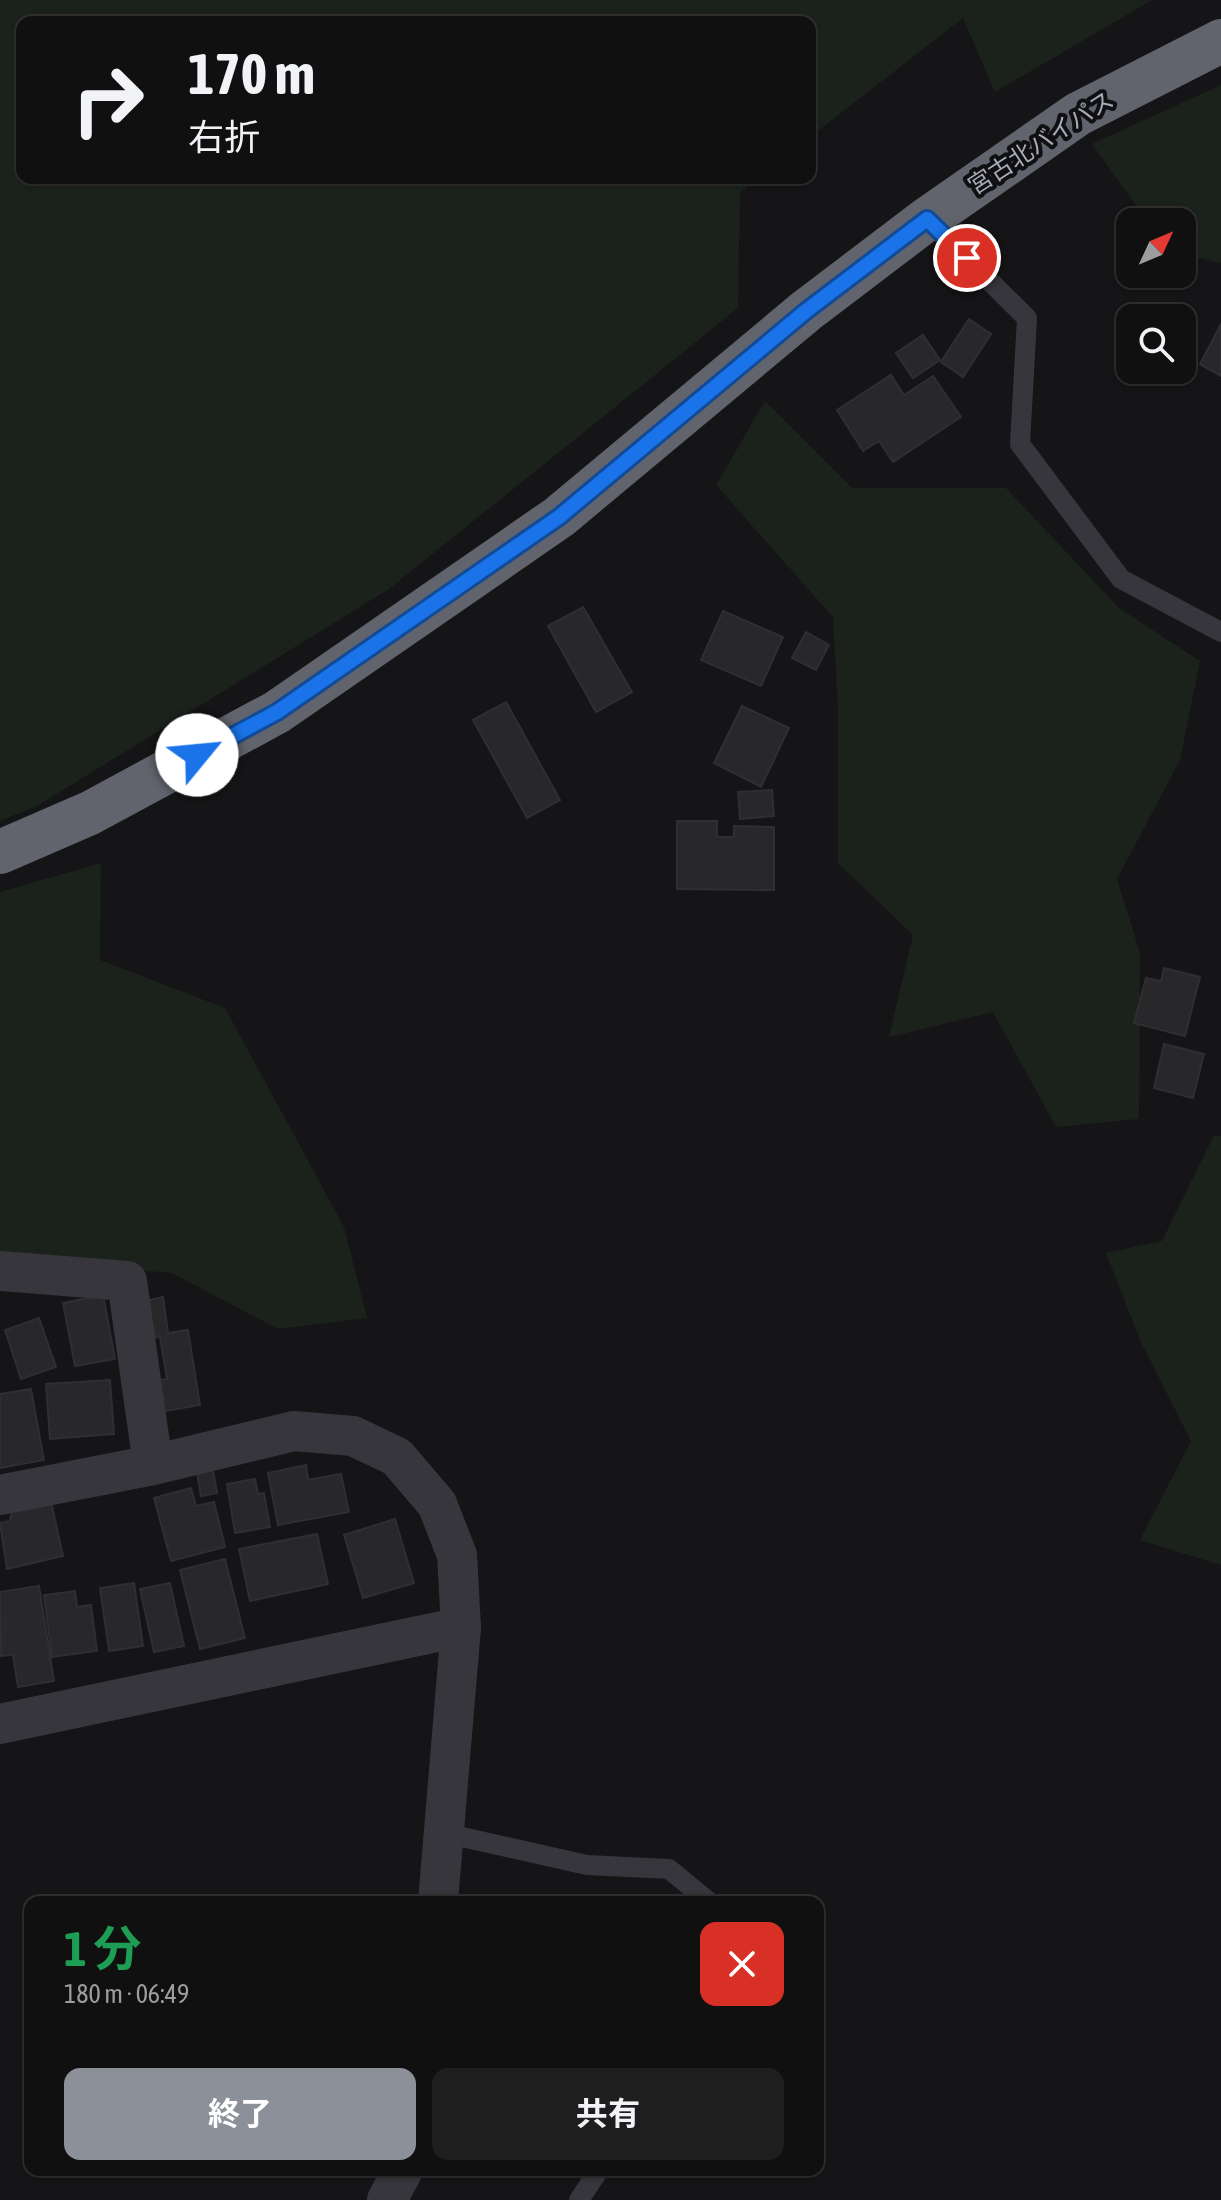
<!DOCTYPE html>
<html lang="ja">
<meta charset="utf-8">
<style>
:root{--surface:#101011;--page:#1e1e1f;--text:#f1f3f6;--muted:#9c9d9f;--line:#303031;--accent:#8c9099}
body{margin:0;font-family:"Asap Condensed","Noto Sans JP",sans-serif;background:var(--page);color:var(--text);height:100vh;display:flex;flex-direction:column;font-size:30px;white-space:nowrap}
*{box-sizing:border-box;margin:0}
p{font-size:26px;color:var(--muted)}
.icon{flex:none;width:44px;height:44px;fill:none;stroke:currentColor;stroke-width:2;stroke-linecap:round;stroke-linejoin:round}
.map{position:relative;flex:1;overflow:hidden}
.drawer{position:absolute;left:24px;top:1896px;width:800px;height:280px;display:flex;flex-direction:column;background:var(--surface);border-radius:16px;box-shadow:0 2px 6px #0004,0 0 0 2px var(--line)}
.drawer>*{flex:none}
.guide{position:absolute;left:16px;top:16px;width:800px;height:168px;border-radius:16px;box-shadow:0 2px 6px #0004,0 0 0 2px var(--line);background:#101011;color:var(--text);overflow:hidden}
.needle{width:52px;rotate:46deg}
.buttons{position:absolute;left:1116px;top:208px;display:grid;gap:16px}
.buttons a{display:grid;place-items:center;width:80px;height:80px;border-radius:16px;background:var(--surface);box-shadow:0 2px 6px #0004,0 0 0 2px var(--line);font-size:40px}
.pin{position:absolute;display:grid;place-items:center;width:68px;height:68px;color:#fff;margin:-34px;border:4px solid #fff;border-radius:50%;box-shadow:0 2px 8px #0007}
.me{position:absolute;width:88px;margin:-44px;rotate:62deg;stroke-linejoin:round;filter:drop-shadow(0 0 6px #0008)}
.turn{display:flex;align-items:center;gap:28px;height:168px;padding:0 40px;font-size:36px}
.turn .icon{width:104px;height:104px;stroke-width:2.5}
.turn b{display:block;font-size:56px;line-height:68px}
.round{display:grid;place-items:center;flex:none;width:84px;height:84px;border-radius:16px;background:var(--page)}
.summary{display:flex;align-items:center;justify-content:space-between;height:136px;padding:0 40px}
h1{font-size:48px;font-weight:700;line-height:60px;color:#1e9e55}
.primary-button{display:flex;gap:16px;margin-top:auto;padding:16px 40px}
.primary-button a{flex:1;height:92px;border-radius:16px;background:var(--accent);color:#fff;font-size:32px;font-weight:700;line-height:92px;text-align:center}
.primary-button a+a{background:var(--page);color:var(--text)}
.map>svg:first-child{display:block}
.green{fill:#1b221c}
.building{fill:#28282b;stroke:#2f2f33;stroke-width:2}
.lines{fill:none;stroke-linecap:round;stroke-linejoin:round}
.lane{stroke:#36363c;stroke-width:20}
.street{stroke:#36363c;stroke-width:40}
.highway{stroke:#62646d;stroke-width:44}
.route-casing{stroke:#114b97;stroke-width:20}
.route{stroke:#1a73e8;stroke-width:14}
.labels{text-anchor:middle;stroke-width:8;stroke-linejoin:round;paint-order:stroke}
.street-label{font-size:24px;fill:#a7abb7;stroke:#101012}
</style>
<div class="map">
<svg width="1221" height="2200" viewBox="0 0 1221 2200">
<rect width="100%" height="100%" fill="#151517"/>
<g class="green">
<path d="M0,0h1152l-157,92 -32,-74 -153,119v-115h-788v156h736l-18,14 -2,116 -349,281 -352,217 -37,15z"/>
<path d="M1221,85v178l-39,-9v-32h-34l-56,-78z"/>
<path d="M765,401l87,87h154l113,120 81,53 -20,99 -63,119 23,74 -1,166 -83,8 -63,-115 -104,25 24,-102 -75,-72v-155l-5,-91 -117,-132z"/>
<path d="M101,863l-1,97 125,48 119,219 23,91 -89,11 -106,-56 -172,-15v-366z"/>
<path d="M1214,1135l7,1v429l-81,-25 51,-99 -50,-99 -35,-89 56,-12z"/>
</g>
<g class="building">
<path d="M969,319l22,15 -28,43 -22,-15z"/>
<path d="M1221,324v52l-21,-12z"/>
<path d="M923,335l17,25 -27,18 -17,-25z"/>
<path d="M891,375l13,20 29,-19 28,41 -68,45 -14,-21 -16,10 -26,-41z"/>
<path d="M583,607l49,85 -36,20 -48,-86z"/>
<path d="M723,611l60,26 -22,49 -60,-26z"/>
<path d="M806,632l23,13 -13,25 -24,-12z"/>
<path d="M506,702l54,98 -33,18 -54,-98z"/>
<path d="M742,706l47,22 -28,59 -47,-24z"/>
<path d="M772,790l2,26 -34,3 -2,-27z"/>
<path d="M677,821h40v16h17v-11l40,1v63l-97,-1z"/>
<path d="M1164,968l36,9 -15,59 -51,-13 12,-45 15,3z"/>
<path d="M1164,1044l40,10 -11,44 -39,-10z"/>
<path d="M103,1295l12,64 -40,7 -12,-63z"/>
<path d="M163,1297l5,36 20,-3 12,75 -41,7 -5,-31 13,-2 -7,-42 -16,2 -6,-36z"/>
<path d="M39,1318l17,49 -35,12 -16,-49z"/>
<path d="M110,1380l4,54 -64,5 -4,-55z"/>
<path d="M31,1389l13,71 -44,8v-74z"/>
<path d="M306,1465l2,15 33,-6 8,38 -71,13 -10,-52z"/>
<path d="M213,1470l4,23 -16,3 -4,-23z"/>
<path d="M255,1479l3,15 6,-1 6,34 -35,6 -8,-49z"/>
<path d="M191,1488l5,18 18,-4 11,45 -54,14 -17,-63z"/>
<path d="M50,1497l13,59 -56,13 -7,-46 10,-2 3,-16z"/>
<path d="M395,1519l19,64 -51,15 -19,-63z"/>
<path d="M317,1534l11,50 -78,17 -11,-52z"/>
<path d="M225,1559l20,79 -45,11 -20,-79z"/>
<path d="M134,1583l9,63 -34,5 -9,-63z"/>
<path d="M170,1583l14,63 -30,6 -14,-63z"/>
<path d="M39,1586l15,95 -36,6 -5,-32 -12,1 -1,-64z"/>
<path d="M75,1591l2,16 14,-2 6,46 -45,6 -8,-62z"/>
</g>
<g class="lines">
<g class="lane">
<path d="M927,219l100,99 -7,126 101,135 100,53"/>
<path d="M444,1833l143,32 82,4 40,33"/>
<path d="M579,2200l20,-30"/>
</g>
<g class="street">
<path d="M0,1271l127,10 26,184"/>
<path d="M0,1495l153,-30 141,-34 59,5 44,21 40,47 20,51 4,72 -23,275"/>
<path d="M0,1724l461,-97"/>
<path d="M387,2200l16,-30"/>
</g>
<path class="highway" d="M0,852l90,-39 187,-101 282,-195 247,-206 121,-92 151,-105 143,-73"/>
</g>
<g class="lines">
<g class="route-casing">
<path id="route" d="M197,755l80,-43 282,-195 247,-206 121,-92 40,39"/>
</g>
<use href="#route" class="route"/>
</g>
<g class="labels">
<g class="street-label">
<text transform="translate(1041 143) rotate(-33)" y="8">宮古北バイパス</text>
</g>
</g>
</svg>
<div class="buttons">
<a><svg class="needle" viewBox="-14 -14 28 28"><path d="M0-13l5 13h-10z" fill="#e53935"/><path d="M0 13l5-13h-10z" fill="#9c9d9f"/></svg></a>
<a><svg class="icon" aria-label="search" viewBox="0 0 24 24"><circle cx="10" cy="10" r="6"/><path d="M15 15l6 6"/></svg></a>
</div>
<div class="pin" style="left:967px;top:258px;background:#d93025"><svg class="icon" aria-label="arrive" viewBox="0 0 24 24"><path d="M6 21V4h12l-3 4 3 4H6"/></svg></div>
<svg class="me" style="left:197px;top:755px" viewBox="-20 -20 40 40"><circle r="19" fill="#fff"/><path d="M0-13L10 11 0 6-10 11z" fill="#1a73e8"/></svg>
<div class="guide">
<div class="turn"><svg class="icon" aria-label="right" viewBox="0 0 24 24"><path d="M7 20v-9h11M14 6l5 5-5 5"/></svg><div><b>170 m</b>右折</div></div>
</div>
<section class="drawer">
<div class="summary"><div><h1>1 分</h1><p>180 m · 06:49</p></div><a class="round" style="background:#d93025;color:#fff"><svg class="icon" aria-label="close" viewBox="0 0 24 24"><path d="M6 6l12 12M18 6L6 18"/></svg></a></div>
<div class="primary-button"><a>終了</a><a>共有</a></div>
</section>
</div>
